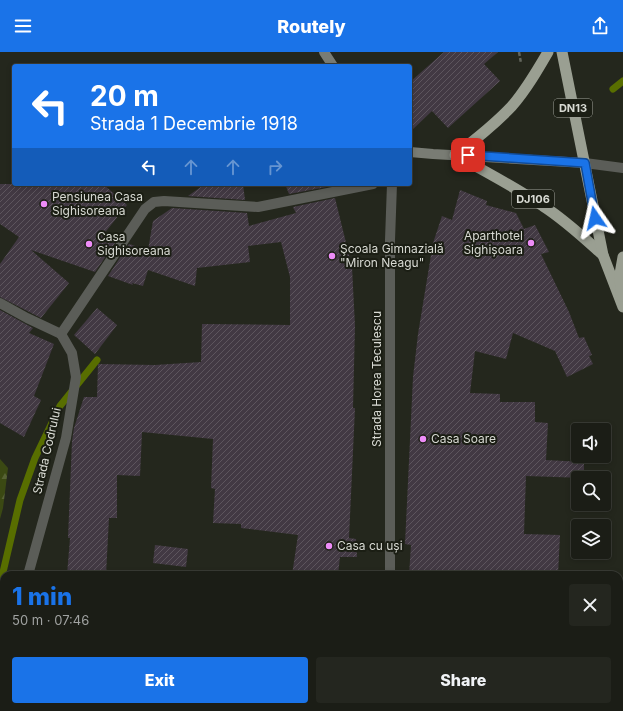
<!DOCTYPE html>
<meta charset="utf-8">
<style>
:root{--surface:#1b1d16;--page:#24261f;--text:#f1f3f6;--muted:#a0a2a1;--line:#393b35;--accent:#1a73e8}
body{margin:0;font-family:Inter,sans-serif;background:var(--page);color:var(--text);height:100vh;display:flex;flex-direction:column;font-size:15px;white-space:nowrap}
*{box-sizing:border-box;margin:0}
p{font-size:13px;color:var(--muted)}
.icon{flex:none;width:22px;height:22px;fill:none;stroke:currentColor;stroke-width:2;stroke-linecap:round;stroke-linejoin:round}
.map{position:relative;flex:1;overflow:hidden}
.drawer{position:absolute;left:0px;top:519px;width:623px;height:140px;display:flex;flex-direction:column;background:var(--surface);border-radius:12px 12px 0 0;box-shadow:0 2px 6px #0003,0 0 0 1px var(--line)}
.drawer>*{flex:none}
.guide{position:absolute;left:12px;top:12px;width:400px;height:122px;border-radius:4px;box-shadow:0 2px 6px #0003,0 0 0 1px var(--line);background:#1a73e8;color:#fff;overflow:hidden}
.controls{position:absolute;left:571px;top:371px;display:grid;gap:8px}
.controls a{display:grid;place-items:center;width:40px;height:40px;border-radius:4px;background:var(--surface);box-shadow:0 2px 6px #0003,0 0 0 1px var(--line);font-size:20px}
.pin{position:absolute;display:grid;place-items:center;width:34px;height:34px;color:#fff;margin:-17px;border-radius:8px;box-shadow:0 2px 6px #0006}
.me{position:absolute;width:44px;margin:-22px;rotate:349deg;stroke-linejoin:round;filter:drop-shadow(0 0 3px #0008)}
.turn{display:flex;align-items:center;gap:14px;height:84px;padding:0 12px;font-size:18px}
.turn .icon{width:52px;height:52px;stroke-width:2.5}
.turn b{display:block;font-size:28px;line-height:34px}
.lanes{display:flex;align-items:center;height:38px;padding:0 12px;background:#0003;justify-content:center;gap:20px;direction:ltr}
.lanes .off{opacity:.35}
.round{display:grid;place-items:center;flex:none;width:42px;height:42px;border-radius:4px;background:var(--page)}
.overview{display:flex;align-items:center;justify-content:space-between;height:68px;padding:0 12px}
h1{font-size:24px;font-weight:800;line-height:30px;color:var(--accent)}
.primary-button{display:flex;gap:8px;margin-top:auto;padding:8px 12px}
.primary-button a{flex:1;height:46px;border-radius:4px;background:var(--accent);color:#fff;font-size:16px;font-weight:800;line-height:46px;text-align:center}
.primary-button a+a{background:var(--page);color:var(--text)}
header{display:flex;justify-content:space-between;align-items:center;height:52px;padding:0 12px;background:var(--accent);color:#fff;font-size:18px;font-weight:800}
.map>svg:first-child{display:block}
.forest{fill:url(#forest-firs)}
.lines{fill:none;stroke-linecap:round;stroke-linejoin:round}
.stream{stroke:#586e00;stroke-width:7}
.building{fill:url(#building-hatch)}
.path{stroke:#63665d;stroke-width:2.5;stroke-dasharray:4 2;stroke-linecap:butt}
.minor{stroke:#5b5d58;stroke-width:10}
.tertiary{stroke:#5b5d58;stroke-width:10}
.secondary{stroke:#797c74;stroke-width:10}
.trunk{stroke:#9a9f92;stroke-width:11}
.route-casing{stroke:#114b97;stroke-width:10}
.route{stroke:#1a73e8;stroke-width:7}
.poi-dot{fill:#ee8cf8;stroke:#1b1e14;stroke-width:1.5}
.labels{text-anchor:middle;stroke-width:4;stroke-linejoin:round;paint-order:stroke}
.shield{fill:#1b1e14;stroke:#9fa29a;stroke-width:1}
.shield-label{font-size:11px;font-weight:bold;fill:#d8dad3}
.poi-label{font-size:12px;fill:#d8dad3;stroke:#1b1e14;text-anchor:start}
.street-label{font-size:12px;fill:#d8dad3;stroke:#1b1e14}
</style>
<header><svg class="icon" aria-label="menu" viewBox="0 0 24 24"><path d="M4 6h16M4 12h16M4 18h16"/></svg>Routely<svg class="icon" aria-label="share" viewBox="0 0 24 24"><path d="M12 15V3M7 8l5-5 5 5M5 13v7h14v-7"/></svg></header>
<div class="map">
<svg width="623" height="659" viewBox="0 0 623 659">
<defs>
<pattern id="forest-firs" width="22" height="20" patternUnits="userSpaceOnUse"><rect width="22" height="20" fill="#3b4913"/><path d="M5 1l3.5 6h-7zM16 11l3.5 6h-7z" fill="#576334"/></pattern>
<pattern id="building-hatch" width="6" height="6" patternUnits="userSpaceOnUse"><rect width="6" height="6" fill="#423943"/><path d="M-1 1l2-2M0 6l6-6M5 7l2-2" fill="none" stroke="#5d555d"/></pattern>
</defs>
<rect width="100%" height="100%" fill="#24271d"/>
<path class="forest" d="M0,407l8,9 -5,40 -3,11z"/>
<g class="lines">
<g class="stream">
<path d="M613,37l10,-8"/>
<path d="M0,533l20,-85 15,-42 25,-52 37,-46"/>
</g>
</g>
<g class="building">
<path d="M444,0h54l-14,12 16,17 -52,47 -16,-17 -22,21v-50z"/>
<path d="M0,132h103l24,21 -24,30 14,5 -22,32 -64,-22 38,33 -28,35 -41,-21v-33l19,-27 -19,-13z"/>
<path d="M205,132h38l2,16 -57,-4z"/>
<path d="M285,132h47v2l-43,8z"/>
<path d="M460,138l27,11 -1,4 30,8 8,16 11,-4 14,27 -8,2 28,58 10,26 5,-1 8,18 -3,1 4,8 -26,13 -12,-26 -42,-18 -7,26 -31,-8 -5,42 30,1v8h35v20l13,1 -2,37 38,2v16l-58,-2 -2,58 36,1 -2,40h-149l2,-30 -6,-1 8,-167 5,-43 15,-91 9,-27 10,4z"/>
<path d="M335,146l17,69 3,59 -2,82h2l-6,130 7,1 1,18h-17l-2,18h-46l6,-40 -57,-7v-4l-28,-1 2,-34 -4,-1 2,-49 -71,-7 -2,44 -23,-1v43h-8l-3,57h-39l3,-37h-2l4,-97 2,-13 10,-31h13l1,-33 57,1 46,-3 1,-38 88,1v-48l-9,-35 -33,4 2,16 -53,6 -2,18 -47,-16 -5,16 -11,-3 1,2 -25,-9 21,-32 19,6 5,-29 19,-13 75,5 2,13 47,-13 -3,-6z"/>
<path d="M97,256l20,17 -22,29 -21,-19z"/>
<path d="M0,258l33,18 -4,5 25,11 -20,52 7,4 -17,37 -24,-14z"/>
<path d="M155,493l33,4 -2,18 -33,-4z"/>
</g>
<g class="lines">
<path class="path" d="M519,0l2,11"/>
<g class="minor">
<path d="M0,251l27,15 34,16"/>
<path d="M61,282l84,-125 9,-7 10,-1 94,6 115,-23"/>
<path d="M28,523l38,-137 10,-61 -4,-24 -11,-19"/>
<path d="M0,624l4,-14"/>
</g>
<g class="tertiary">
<path d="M585,111l38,5"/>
<path d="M390,523v-335l2,-56"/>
<path d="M386,659v-4"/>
</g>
<g class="secondary">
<path d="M324,0l9,14"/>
<path d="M410,100l23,2 152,9"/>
</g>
<g class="trunk">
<path d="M548,0c-11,19 -22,38 -36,54 -17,18 -37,34 -57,49 30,16 60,32 88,51 22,14 41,32 60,49"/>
<path d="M562,0l41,203 20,52"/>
<path d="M621,244l-1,-22 3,-17"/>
</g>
</g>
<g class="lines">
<g class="route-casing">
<path id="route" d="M468,103l117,8 10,55"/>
</g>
<use href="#route" class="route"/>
</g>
<g class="poi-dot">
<circle cx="44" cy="152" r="4"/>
<circle cx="531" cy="191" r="4"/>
<circle cx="89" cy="192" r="4"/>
<circle cx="332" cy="204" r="4"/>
<circle cx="423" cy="387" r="4"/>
<circle cx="329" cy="494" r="4"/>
</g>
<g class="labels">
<g class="shield">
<rect x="554" y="47" width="38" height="18" rx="3"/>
<rect x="512" y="138" width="42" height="18" rx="3"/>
</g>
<g class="shield-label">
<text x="573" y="60">DN13</text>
<text x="533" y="151">DJ106</text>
</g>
<g class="poi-label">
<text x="52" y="149">Pensiunea Casa<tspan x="52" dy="14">Sighisoreana</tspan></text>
<text x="523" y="188" text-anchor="end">Aparthotel<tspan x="523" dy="14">Sighișoara</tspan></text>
<text x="97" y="189">Casa<tspan x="97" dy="14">Sighisoreana</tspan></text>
<text x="340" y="201">Şcoala Gimnazială<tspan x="340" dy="14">"Miron Neagu"</tspan></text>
<text x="431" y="391">Casa Soare</text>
<text x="337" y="498">Casa cu uși</text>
</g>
<g class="street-label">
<text transform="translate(377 327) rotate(-90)" y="4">Strada Horea Teculescu</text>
<text transform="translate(47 399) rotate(-77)" y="4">Strada Codrului</text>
</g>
</g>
</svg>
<div class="controls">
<a><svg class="icon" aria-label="sound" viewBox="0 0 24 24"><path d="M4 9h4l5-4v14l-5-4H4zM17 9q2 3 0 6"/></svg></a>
<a><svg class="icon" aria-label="search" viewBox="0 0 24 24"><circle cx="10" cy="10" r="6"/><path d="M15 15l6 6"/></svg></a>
<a><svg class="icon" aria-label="layers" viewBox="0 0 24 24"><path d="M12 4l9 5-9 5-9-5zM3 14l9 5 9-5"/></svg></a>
</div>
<div class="pin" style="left:468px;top:103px;background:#d93025"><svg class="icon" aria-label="arrive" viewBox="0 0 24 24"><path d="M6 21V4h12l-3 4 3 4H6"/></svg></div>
<svg class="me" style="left:595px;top:166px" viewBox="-20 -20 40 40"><path d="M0-17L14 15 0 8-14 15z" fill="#1a73e8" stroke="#fff" stroke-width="4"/></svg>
<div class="guide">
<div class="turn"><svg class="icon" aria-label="left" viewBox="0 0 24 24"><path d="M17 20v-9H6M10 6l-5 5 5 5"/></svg><div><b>20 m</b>Strada 1 Decembrie 1918</div></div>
<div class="lanes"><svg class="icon" aria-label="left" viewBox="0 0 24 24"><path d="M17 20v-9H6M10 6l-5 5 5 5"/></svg><svg class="icon off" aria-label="ahead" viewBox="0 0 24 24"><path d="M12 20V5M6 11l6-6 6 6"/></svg><svg class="icon off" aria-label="ahead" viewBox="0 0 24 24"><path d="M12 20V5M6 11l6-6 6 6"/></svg><svg class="icon off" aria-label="right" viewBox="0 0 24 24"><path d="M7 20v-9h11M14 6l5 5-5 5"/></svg></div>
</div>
<section class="drawer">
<div class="overview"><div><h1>1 min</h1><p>50 m · 07:46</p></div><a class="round"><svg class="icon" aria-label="close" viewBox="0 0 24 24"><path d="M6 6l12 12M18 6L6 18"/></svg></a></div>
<div class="primary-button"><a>Exit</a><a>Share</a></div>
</section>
</div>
